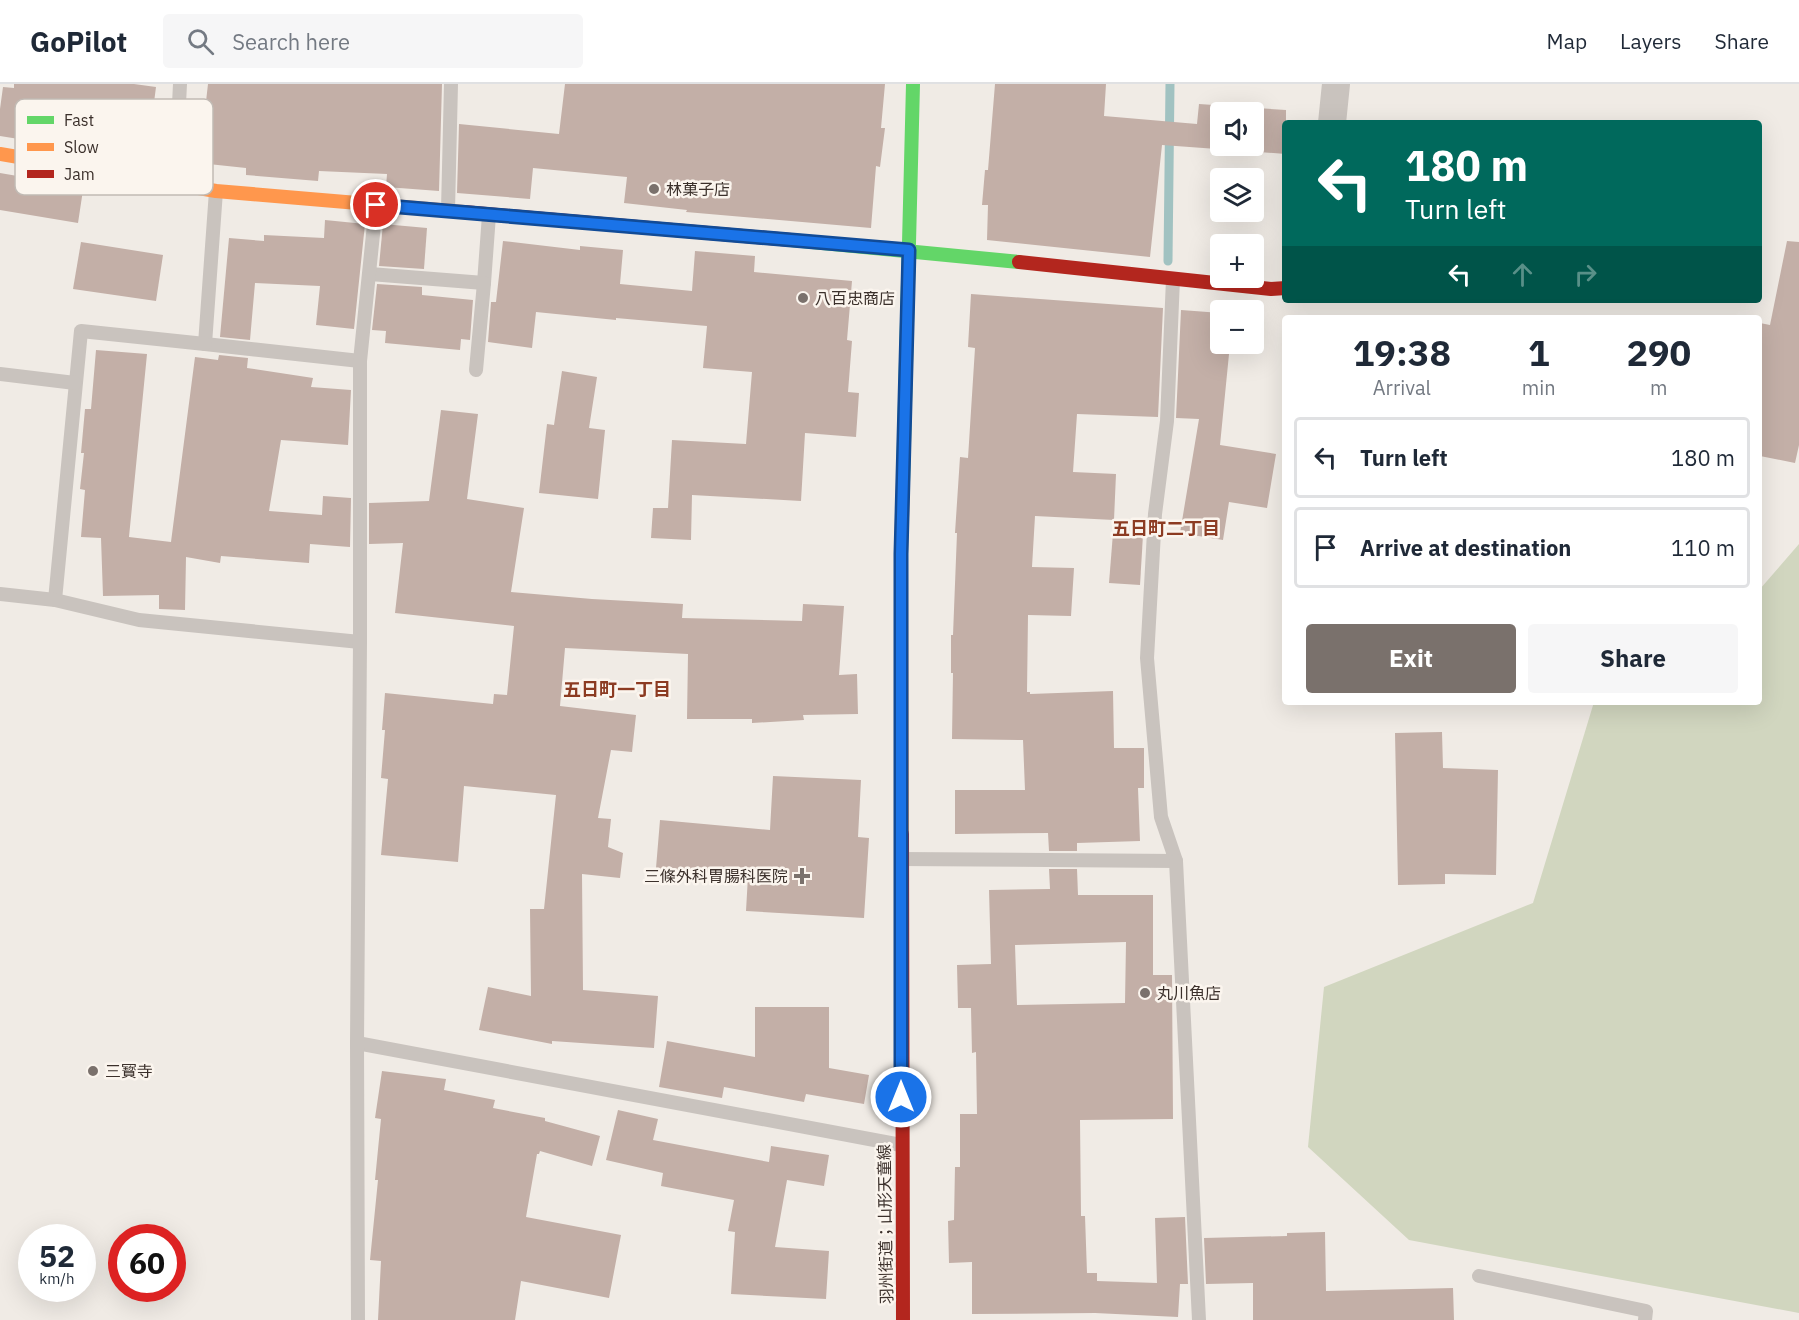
<!DOCTYPE html>
<meta charset="utf-8">
<style>
:root{--surface:#fff;--page:#f6f6f7;--text:#1f2937;--muted:#747a83;--line:#e0e1e3;--accent:#7a716c}
body{margin:0;font-family:"IBM Plex Sans","Noto Sans JP",sans-serif;background:var(--page);color:var(--text);height:100vh;display:flex;flex-direction:column;font-size:22px;white-space:nowrap}
*{box-sizing:border-box;margin:0}
p{font-size:20px;color:var(--muted)}
.icon{flex:none;width:33px;height:33px;fill:none;stroke:currentColor;stroke-width:2;stroke-linecap:round;stroke-linejoin:round}
.map{position:relative;flex:1;overflow:hidden}
.panel{position:absolute;left:1282px;top:231px;width:480px;height:390px;display:flex;flex-direction:column;background:var(--surface);border-radius:6px;box-shadow:0 6px 24px #0002}
.panel>*{flex:none}
.top-card{position:absolute;left:1282px;top:36px;width:480px;height:183px;border-radius:6px;box-shadow:0 6px 24px #0002;background:#00695c;color:#fff;overflow:hidden}
.controls{position:absolute;left:1210px;top:18px;display:grid;gap:12px}
.controls a{display:grid;place-items:center;width:54px;height:54px;border-radius:6px;background:var(--surface);box-shadow:0 6px 24px #0002;font-size:30px}
.speed{position:absolute;left:18px;top:1140px;display:flex;gap:12px;font-size:30px;font-weight:700;text-align:center}
.speed>*{display:grid;place-content:center;width:78px;height:78px;border-radius:50%;background:var(--surface);box-shadow:0 6px 24px #0002;line-height:1}
.speed small{font-size:15px;font-weight:400}
.speed .limit{border:9px solid #d22;background:#fff;color:#111}
.pin{position:absolute;display:grid;place-items:center;width:51px;height:51px;color:#fff;margin:-26px;border:3px solid #fff;border-radius:50%;box-shadow:0 2px 6px #0007}
.me{position:absolute;width:66px;margin:-33px;rotate:0deg;stroke-linejoin:round;filter:drop-shadow(0 0 4px #0008)}
.turn{display:flex;align-items:center;gap:21px;height:126px;padding:0 24px;font-size:27px}
.turn .icon{width:78px;height:78px;stroke-width:2.5}
.turn b{display:block;font-size:42px;line-height:51px}
.lanes{display:flex;align-items:center;height:57px;padding:0 24px;background:#0003;justify-content:center;gap:30px;direction:ltr}
.lanes .off{opacity:.35}
.eta{display:flex;justify-content:space-evenly;align-items:center;height:102px;text-align:center}
.eta b{font-size:36px;font-weight:700;line-height:42px}
.button{display:flex;gap:12px;margin-top:auto;padding:12px 24px}
.button a{flex:1;height:69px;border-radius:6px;background:var(--accent);color:#fff;font-size:24px;font-weight:700;line-height:69px;text-align:center}
.button a+a{background:var(--page);color:var(--text)}
ul{padding:0;list-style:none}
li{display:flex;align-items:center;gap:18px;height:81px;margin:0 12px 9px;padding:0 12px;border:3px solid var(--line);border-radius:6px}
li div{flex:1}
li b{display:block;font-size:22px}
li em{font-style:normal}
header{display:flex;align-items:center;gap:36px;box-sizing:border-box;height:84px;padding:0 30px;background:var(--surface);border-bottom:2px solid var(--line)}
header strong{font-size:28px}
nav{display:flex;gap:33px;margin-inline-start:auto;font-size:21px}
.search{width:420px;height:54px;background:var(--page);display:flex;align-items:center;gap:15px;box-sizing:border-box;padding:0 21px;border-radius:6px;color:var(--muted);font-size:22px}
.map>svg:first-child{display:block}
.green{fill:#d1d6bf}
.lines{fill:none;stroke-linecap:round;stroke-linejoin:round}
.stream{stroke:#a1c2c1;stroke-width:9}
.building{fill:#c3afa7;fill-rule:evenodd}
.lane{stroke:#c9c3be;stroke-width:14}
.street{stroke:#c9c3be;stroke-width:28}
.fast{stroke:#63d668;stroke-width:14}
.slow{stroke:#ff974d;stroke-width:14}
.jam{stroke:#b3261e;stroke-width:14}
.route-casing{stroke:#114b97;stroke-width:15}
.route{stroke:#1a73e8;stroke-width:10}
.poi-dot{fill:#7a716c;stroke:#fbf5ee;stroke-width:2}
.labels{text-anchor:middle;stroke-width:5;stroke-linejoin:round;paint-order:stroke}
.poi-label{font-size:16px;fill:#3b302b;stroke:#fbf5ee;text-anchor:start}
.street-label{font-size:16px;fill:#3b302b;stroke:#fbf5ee}
.neighbourhood-label{font-size:18px;font-weight:bold;fill:#8c3b22;stroke:#fbf5ee}
.key{fill:#fbf5ee;stroke:#c1bab4;stroke-width:1.5}
.key-label{font-size:16px;fill:#3b302b}
</style>
<header>
<strong>GoPilot</strong>
<div class="search"><svg class="icon" aria-label="search" viewBox="0 0 24 24"><circle cx="10" cy="10" r="6"/><path d="M15 15l6 6"/></svg>Search here</div>
<nav><a>Map</a><a>Layers</a><a>Share</a></nav>
</header>
<div class="map">
<svg width="1799" height="1236" viewBox="0 0 1799 1236">
<rect width="100%" height="100%" fill="#f0ebe5"/>
<path class="green" d="M1799,460v769l-390,-73 -101,-93 16,-160 209,-84 61,-201h166v-113z"/>
<g class="lines">
<path class="stream" d="M1168,177l2,-177"/>
</g>
<g class="building">
<path d="M14,0h120l22,3 -4,31 -71,-9 -6,39 -75,-12v-27l3,-22 11,1z"/>
<path d="M208,0h234l-3,107 -53,-4 1,-13 -68,-3 -1,10 -72,-6v-7l-47,-5z"/>
<path d="M565,0h320l-4,44h4l-5,39 -4,-1 -5,62 -185,-16 1,-2 -63,-7 3,-26 -94,-9 -3,31 -73,-6 2,-69 100,10z"/>
<path d="M995,0h111l-2,32 93,8 2,-20 87,6v44l-124,-9 -12,112 -163,-17 1,-35h-6l3,-35h3zM1221,28h33v34h-33z"/>
<path d="M0,89l70,12v3l13,2 -5,33 -78,-13z"/>
<path d="M325,136l40,4 -11,105 -38,-4 4,-39 -65,-3 -5,57 -30,-3 9,-99 35,3v-6l60,3z"/>
<path d="M383,140l44,4 -3,41 -45,-3z"/>
<path d="M503,157l77,9v-4l43,4 -3,34 72,7 3,-40 60,5 -1,16 98,9 -5,59 5,1 -4,51 11,1 -3,44 -51,-4 -4,68 -109,-6 -1,45 -40,-2 2,-30h15l4,-68 74,4 6,-72 -49,-4 4,-42 -91,-8v2l-80,-8 -4,36 -44,-6 3,-40h5z"/>
<path d="M1787,157l12,1v203l-4,18 -35,-7v-133l10,2z"/>
<path d="M81,158l82,13 -7,46 -83,-12z"/>
<path d="M377,200l45,3v8l51,5 -3,40 -9,-1 -1,11 -75,-7 1,-12 -14,-1z"/>
<path d="M971,210l192,14 -5,109 -81,-3 -4,58 43,2 -2,46 -79,-4 -3,51 42,1 -3,48 -43,-1 -1,77h3v2l83,-3 1,57h30v40h-6l2,53 -63,2v8h-28l-1,-18 -93,1v-44h70l-2,-50 -71,-1 1,-66h-2v-38h2l4,-102h-2l5,-76 8,1 7,-110 -7,-1z"/>
<path d="M1181,226l40,3v31h9l-10,101 56,9 -9,54 -38,-6 -6,38 -43,-7 19,-114 -23,-1z"/>
<path d="M96,266l51,4 -18,183 42,5 24,-185 23,3 1,-5 29,3 -1,10 66,10 -2,9 40,3 -3,55 -67,-5 -12,71 53,4 1,-19 28,2 -1,49 -40,-3 -1,19 -88,-7 -1,7 -34,-6 -1,53 -26,-1v-14l-56,1 -2,-58 -20,-1 4,-47 -5,-1 4,-36h-3l4,-44h6z"/>
<path d="M562,287l35,6 -8,51 16,2 -7,69 -59,-6 8,-69 7,1z"/>
<path d="M441,326l37,4 -11,85 57,9 -13,84 81,7 91,5 -1,14 120,3 1,-17 41,2 -5,69 18,-1 1,40 -55,1 1,5 -52,3v-4h-65l1,-65 -123,-6 -5,58 76,9 -4,37 -21,-2 -13,68 13,1 -3,28 15,6 -3,25 -38,-4 1,116 75,6 -4,52 -102,-7v3l-73,-14 9,-43 43,9 -1,-87h14l12,-114 -92,-9 -6,76 -77,-7 7,-76 -7,-1 4,-48h-3l3,-37 108,11 1,-10 13,1 7,-69 -119,-13 8,-70 -34,1v-41l60,-2z"/>
<path d="M1113,449l30,2 -3,50 -31,-2z"/>
<path d="M1442,648l1,36 55,2 -2,105 -51,-1v10l-47,1 -3,-152z"/>
<path d="M773,692l88,4 -3,57 11,1 -5,80 -118,-7 2,-35 -92,-8 4,-48 110,10z"/>
<path d="M1049,785h28l1,26h75v80h19l1,144 -93,1 1,96h4l2,57h10v8l60,2 -2,-65 30,-1 3,67h-8l-2,33 -83,-4 -123,1v-52l-23,1 -1,-42 6,-1 1,-53h5v-53h17l-1,-62 -4,1 -1,-45h-13l-1,-43 34,-1 -2,-74 61,-1zM1126,858l-1,61 -108,2 -2,-60z"/>
<path d="M755,923h74v61l40,7 -5,29 -58,-10 -2,8 -80,-15 -2,11 -63,-11 8,-46 88,16z"/>
<path d="M382,987l64,8 -2,11 51,10 -2,8 52,10v3l55,15 -8,30 -52,-15 -1,3h-2l-11,63 95,18 -12,63 -88,-17 -6,39h-137l3,-59 -11,-1 8,-80h-3l6,-61 -6,-1z"/>
<path d="M618,1026l40,9 -5,21 116,22 2,-16 58,9 -5,31 -37,-6 -12,67 54,4 -3,48 -95,-5 4,-62 -7,-1 6,-31 -73,-14 2,-13 -57,-13z"/>
<path d="M1325,1148l1,59 127,-3 1,32h-201v-37l-47,1 -2,-46 83,-2v-3z"/>
</g>
<g class="lines">
<g class="lane">
<path d="M175,100l5,-100"/>
<path d="M216,107l-11,153 155,17"/>
<path d="M448,126l3,-126"/>
<path d="M370,190l114,9 5,-68"/>
<path d="M205,260l-124,-13 -26,269 84,20 221,22"/>
<path d="M476,286l8,-87"/>
<path d="M0,290l75,9"/>
<path d="M0,510l55,6"/>
<path d="M901,775l275,2 -15,-44 -14,-159 8,-144 12,-93 6,-142"/>
<path d="M1176,777l23,459"/>
<path d="M357,959l544,102"/>
<path d="M1479,1192l167,35 -1,9"/>
<path d="M358,1236l-1,-277 3,-401v-281l16,-156"/>
</g>
<path class="street" d="M1332,39l4,-39"/>
<g class="fast">
<path d="M791,156l228,22"/>
<path d="M903,398l10,-398"/>
</g>
<g class="slow">
<path d="M0,70l216,37 248,21"/>
<path d="M902,750l-1,-280 2,-72"/>
</g>
<g class="jam">
<path d="M464,128l327,28"/>
<path d="M1019,178l252,27 15,-1"/>
<path d="M902,750l1,486"/>
</g>
</g>
<g class="lines">
<g class="route-casing">
<path id="route" d="M376,121l533,45 -8,304v543"/>
</g>
<use href="#route" class="route"/>
</g>
<g class="poi-dot">
<circle cx="654" cy="105" r="6"/>
<circle cx="803" cy="214" r="6"/>
<path d="M799 783h6v6h6v6h-6v6h-6v-6h-6v-6h6z"/>
<circle cx="1145" cy="909" r="6"/>
<circle cx="93" cy="987" r="6"/>
</g>
<g class="labels">
<g class="poi-label">
<text x="666" y="111">林菓子店</text>
<text x="815" y="220">八百忠商店</text>
<text x="788" y="798" text-anchor="end">三條外科胃腸科医院</text>
<text x="1157" y="915">丸川魚店</text>
<text x="105" y="993">三寳寺</text>
</g>
<g class="street-label">
<text transform="translate(885 1140) rotate(-91)" y="6">羽州街道；山形天童線</text>
</g>
<g class="neighbourhood-label">
<text x="1166" y="451">五日町二丁目</text>
<text x="617" y="612">五日町一丁目</text>
</g>
</g>
<rect x="15" y="15" width="198" height="96" rx="9" class="key"/>
<rect x="27" y="32" width="27" height="8" fill="#63d668"/>
<rect x="27" y="59" width="27" height="8" fill="#ff974d"/>
<rect x="27" y="86" width="27" height="8" fill="#b3261e"/>
<g class="key-label">
<text x="64" y="42">Fast</text>
<text x="64" y="69">Slow</text>
<text x="64" y="96">Jam</text>
</g>
</svg>
<div class="controls">
<a><svg class="icon" aria-label="sound" viewBox="0 0 24 24"><path d="M4 9h4l5-4v14l-5-4H4zM17 9q2 3 0 6"/></svg></a>
<a><svg class="icon" aria-label="layers" viewBox="0 0 24 24"><path d="M12 4l9 5-9 5-9-5zM3 14l9 5 9-5"/></svg></a>
<a>+</a>
<a>−</a>
</div>
<div class="speed"><div>52<small>km/h</small></div><div class="limit">60</div></div>
<div class="pin" style="left:376px;top:121px;background:#d93025"><svg class="icon" aria-label="arrive" viewBox="0 0 24 24"><path d="M6 21V4h12l-3 4 3 4H6"/></svg></div>
<svg class="me" style="left:901px;top:1013px" viewBox="-20 -20 40 40"><circle r="17" fill="#1a73e8" stroke="#fff" stroke-width="3"/><path d="M0-11L8 9 0 5-8 9z" fill="#fff"/></svg>
<div class="top-card">
<div class="turn"><svg class="icon" aria-label="left" viewBox="0 0 24 24"><path d="M17 20v-9H6M10 6l-5 5 5 5"/></svg><div><b>180 m</b>Turn left</div></div>
<div class="lanes"><svg class="icon" aria-label="left" viewBox="0 0 24 24"><path d="M17 20v-9H6M10 6l-5 5 5 5"/></svg><svg class="icon off" aria-label="ahead" viewBox="0 0 24 24"><path d="M12 20V5M6 11l6-6 6 6"/></svg><svg class="icon off" aria-label="right" viewBox="0 0 24 24"><path d="M7 20v-9h11M14 6l5 5-5 5"/></svg></div>
</div>
<section class="panel">
<div class="eta">
<div><b>19:38</b><p>Arrival</p></div>
<div><b>1</b><p>min</p></div>
<div><b>290</b><p>m</p></div>
</div>
<ul>
<li><svg class="icon" aria-label="left" viewBox="0 0 24 24"><path d="M17 20v-9H6M10 6l-5 5 5 5"/></svg><div><b>Turn left</b></div><em>180 m</em></li>
<li><svg class="icon" aria-label="arrive" viewBox="0 0 24 24"><path d="M6 21V4h12l-3 4 3 4H6"/></svg><div><b>Arrive at destination</b></div><em>110 m</em></li>
</ul>
<div class="button"><a>Exit</a><a>Share</a></div>
</section>
</div>
